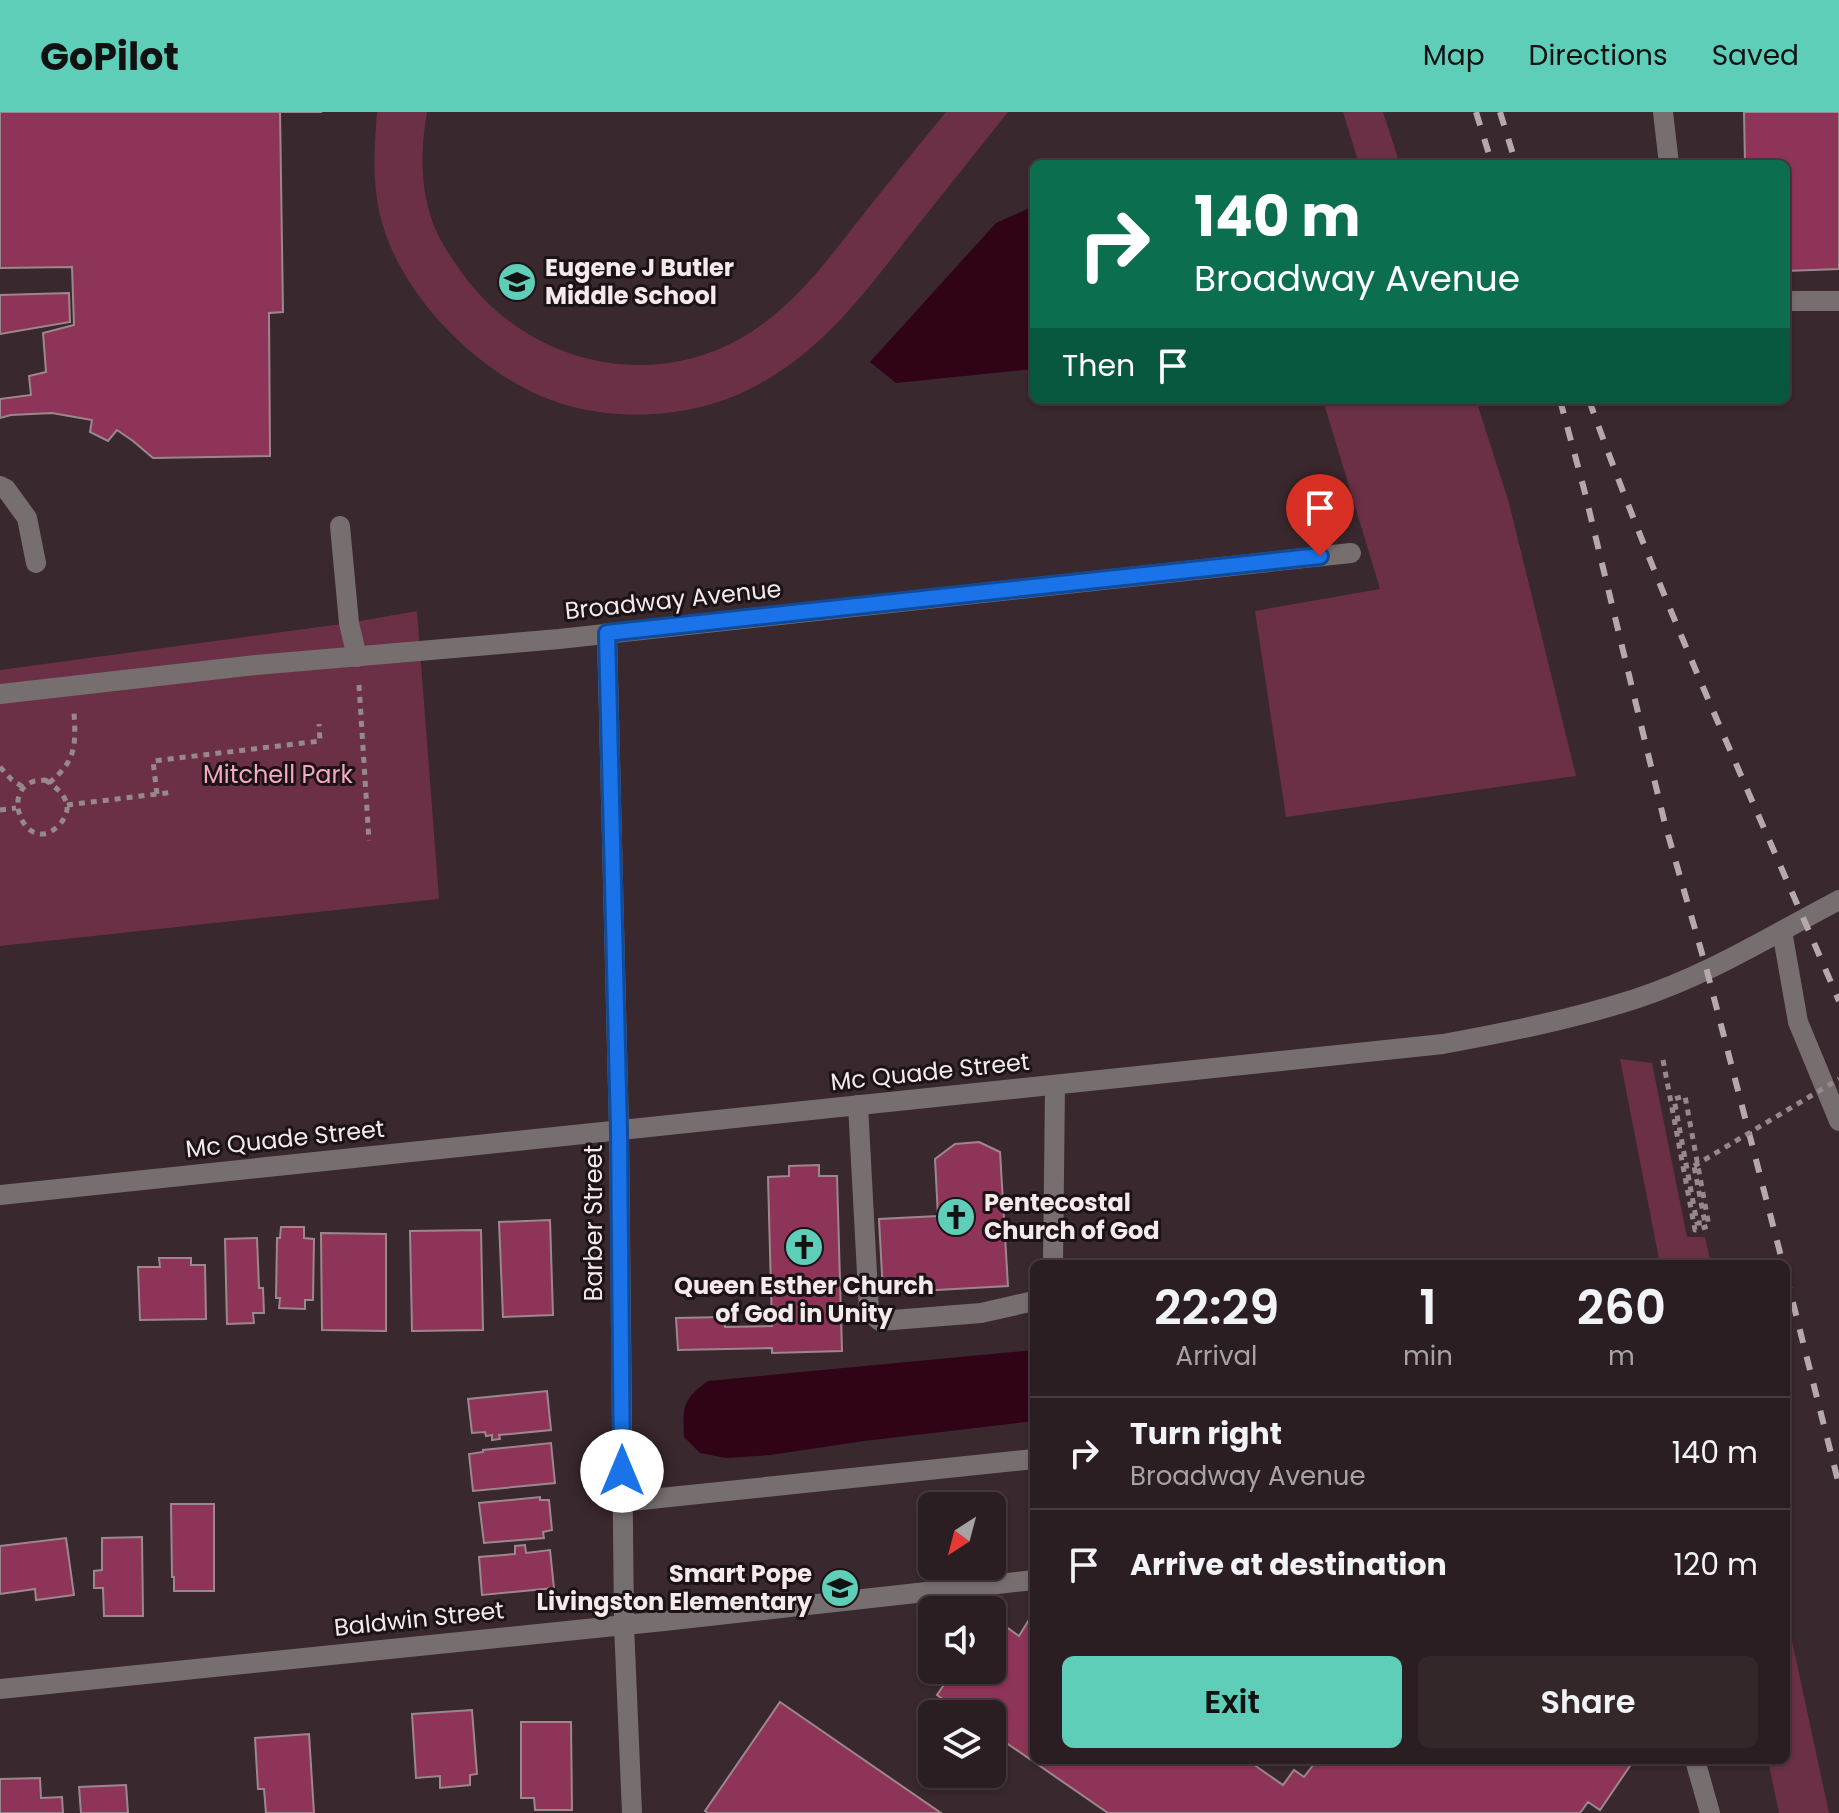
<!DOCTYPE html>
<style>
:root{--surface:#2b1e22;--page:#33272a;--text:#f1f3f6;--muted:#a6a2a5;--line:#473c40;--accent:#5eceb8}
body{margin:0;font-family:Poppins,sans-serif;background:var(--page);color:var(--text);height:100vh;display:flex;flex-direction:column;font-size:30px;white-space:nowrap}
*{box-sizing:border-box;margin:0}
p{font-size:26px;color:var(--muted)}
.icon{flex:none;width:44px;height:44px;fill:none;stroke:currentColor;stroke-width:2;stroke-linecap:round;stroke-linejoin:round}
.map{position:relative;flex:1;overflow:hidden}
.details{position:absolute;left:1030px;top:1148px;width:760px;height:504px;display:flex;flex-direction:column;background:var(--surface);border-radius:12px;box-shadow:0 2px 6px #0004,0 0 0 2px var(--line)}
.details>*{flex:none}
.guide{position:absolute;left:1030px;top:48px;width:760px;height:244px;border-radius:12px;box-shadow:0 2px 6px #0004,0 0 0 2px var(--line);background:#0b6e4f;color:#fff;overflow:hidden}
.needle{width:52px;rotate:216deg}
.controls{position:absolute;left:918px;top:1380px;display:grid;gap:16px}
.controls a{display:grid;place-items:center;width:88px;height:88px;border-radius:12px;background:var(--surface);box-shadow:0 2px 6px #0004,0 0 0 2px var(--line);font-size:40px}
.pin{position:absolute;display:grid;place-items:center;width:68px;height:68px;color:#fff;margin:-82px -34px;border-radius:50% 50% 50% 0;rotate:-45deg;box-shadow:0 0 8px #0007}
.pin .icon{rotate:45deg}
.me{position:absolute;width:88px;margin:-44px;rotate:0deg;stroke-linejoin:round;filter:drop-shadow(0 0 6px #0008)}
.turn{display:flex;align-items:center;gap:28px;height:168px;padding:0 32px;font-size:36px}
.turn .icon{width:104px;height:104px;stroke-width:2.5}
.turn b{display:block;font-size:56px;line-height:68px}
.then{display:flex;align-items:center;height:76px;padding:0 32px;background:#0003;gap:16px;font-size:30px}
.eta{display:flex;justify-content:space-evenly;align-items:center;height:136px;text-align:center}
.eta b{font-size:48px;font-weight:600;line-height:56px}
.primary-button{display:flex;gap:16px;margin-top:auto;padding:16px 32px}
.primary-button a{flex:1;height:92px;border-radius:12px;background:var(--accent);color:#111;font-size:32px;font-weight:600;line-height:92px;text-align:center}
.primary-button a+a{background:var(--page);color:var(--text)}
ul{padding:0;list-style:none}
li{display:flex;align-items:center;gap:24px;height:112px;padding:0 32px;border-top:2px solid var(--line)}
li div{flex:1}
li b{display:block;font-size:30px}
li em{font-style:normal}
header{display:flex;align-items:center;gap:48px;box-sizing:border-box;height:112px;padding:0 40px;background:var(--accent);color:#111}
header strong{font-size:38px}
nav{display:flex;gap:44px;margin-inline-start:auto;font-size:28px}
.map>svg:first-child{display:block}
.green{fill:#6b3046}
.water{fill:#300317}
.building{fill:#8e3458;stroke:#9c878d;stroke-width:2}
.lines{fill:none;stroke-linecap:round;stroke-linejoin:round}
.path{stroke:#97888c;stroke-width:5;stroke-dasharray:6 6;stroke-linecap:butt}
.minor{stroke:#776e70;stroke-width:20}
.rail{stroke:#b6a9ac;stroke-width:6;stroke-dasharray:14 14;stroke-linecap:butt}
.path-bridge{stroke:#97888c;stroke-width:5;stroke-dasharray:6 6;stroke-linecap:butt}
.route-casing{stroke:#114b97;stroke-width:20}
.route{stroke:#1a73e8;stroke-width:14}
.labels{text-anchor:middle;stroke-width:6;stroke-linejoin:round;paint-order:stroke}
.poi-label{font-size:24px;font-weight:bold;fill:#f5e9ec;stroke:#1b1316;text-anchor:start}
.street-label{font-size:24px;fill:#f5e9ec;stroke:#1b1316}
.park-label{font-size:24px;fill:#f4a9c1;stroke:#1b1316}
</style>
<header>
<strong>GoPilot</strong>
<nav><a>Map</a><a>Directions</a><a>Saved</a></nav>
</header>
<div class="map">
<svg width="1839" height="1701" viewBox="0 0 1839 1701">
<rect width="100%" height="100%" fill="#39282d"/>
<g class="green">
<path d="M377,0h50c-6,34 -7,69 3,102 6,22 19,40 32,59 64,89 185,120 281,64 50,-30 80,-71 115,-116 29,-36 58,-73 88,-109h62c-34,43 -68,85 -102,128 -43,55 -82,108 -145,143 -55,32 -127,39 -188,24 -80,-20 -162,-98 -188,-175 -14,-42 -11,-78 -8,-120z"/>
<path d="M1343,0h40l17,52h-41z"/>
<path d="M1323,288h153l33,103 67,273 -290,41 -31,-206 125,-22z"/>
<path d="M417,499l22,288 -439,47v-276l349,-47z"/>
<path d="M1620,947l32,4 35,174h18l6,27h-51z"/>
<path d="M1786,1501l43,200h-50l-11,-53h18z"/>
</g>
<g class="water">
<path d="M1034,94v163l-138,14 -26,-21 126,-139z"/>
<path d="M1034,1238v71l-170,20 -94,14 -44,3 -26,-5 -16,-16c-1,-31 -2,-37 24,-56z"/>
</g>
<g class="building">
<path d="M0,0h322h-42l3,200 -14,1 1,143 -117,2 -20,-17 -16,-11 -9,11 -18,-9 2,-12 -40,-7 -41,2 -11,3v-19l31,-4 -2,-19 17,-4 -3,-39 31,-8 -2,-58 -72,1z"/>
<path d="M1744,0h95v157l-53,2v-107h-41z"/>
<path d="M69,181l1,29 -70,12v-39z"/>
<path d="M979,1030l21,10 8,134 -125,7 -4,-74 59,-3 -3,-57 20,-15z"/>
<path d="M819,1053v11h18l5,175 -70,2v-5l-94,2 -2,-32 48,-1 1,10 47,-1 -4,-149 21,-1v-10z"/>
<path d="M550,1108l3,95 -50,2 -4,-95z"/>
<path d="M281,1115h23v11l10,1 -1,61h-8v9l-26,-1 1,-10h-4l1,-60h3z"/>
<path d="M481,1118l2,100 -71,1 -2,-100z"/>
<path d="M321,1121l65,1v97l-64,-1z"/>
<path d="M257,1126l2,50h4l1,25h-11l1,10 -27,1 -2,-85z"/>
<path d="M159,1146h32v7h14l1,54 -66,1 -2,-53h22z"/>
<path d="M547,1279l4,39 -52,5 1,4 -8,1v-5l-6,1 -1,-4 -13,1 -4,-34z"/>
<path d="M551,1331l4,40 -82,8 -4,-37 14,-2v-2z"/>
<path d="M540,1385v3h9l3,30 -9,2 1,6 -60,5 -5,-40z"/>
<path d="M171,1392h43v87h-40v-14h-2z"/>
<path d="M142,1425l1,79h-39l-1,-28h-9v-17l8,-1v-32z"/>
<path d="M66,1426l8,57 -38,5 -1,-11 -35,5v-48z"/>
<path d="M525,1433l1,8 24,-3 4,38 -72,7 -3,-38 36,-3v-8z"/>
<path d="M1033,1501l1,1v146h213l36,25 11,-15 10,7 13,-17h317l-34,50 -12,-8 -8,11h-472l-116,-80v-19h-28l-27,-19 17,-25h38v-53l27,19z"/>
<path d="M780,1590l161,111h-233l-3,-2z"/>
<path d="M472,1598l5,64 -7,1v10l-30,3v-12l-24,2 -4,-64z"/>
<path d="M521,1610h50l1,88h-37l-1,-12h-13z"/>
<path d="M309,1622l5,79h-48l-2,-24h-6l-3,-51z"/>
<path d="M40,1666l1,20 21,-1 1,16h-63v-34z"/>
<path d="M126,1673l2,28h-47l-2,-26z"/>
</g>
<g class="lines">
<g class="path">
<path d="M359,573l10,156"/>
<path d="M0,655l12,13 11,7"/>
<path d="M45,668c18,11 32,27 13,46 -30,30 -58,-32 -26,-44 4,-2 8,-1 13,-2z"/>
<path d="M49,671c27,-22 27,-38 25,-70"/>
<path d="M157,682l-4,-33 167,-20 -1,-17"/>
<path d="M67,693l107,-13"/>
<path d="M0,698l16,-2"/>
<path d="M1663,948l32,170 14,-4 -24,-130 -11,3 23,124h8l-11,-57"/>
</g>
<g class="minor">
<path d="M1663,0l6,52"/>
<path d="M1786,189h53"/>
<path d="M0,374l6,3 21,29 9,45"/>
<path d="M340,414l9,97 8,34"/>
<path d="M607,521l12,498 5,494 8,188"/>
<path d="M0,582l256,-29 303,-26 792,-86"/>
<path d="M1782,819l16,91 41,99"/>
<path d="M858,993l11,206 11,10 101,-8 53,-12"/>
<path d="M0,1083l1443,-151c65,-12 130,-25 192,-45 72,-23 137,-64 204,-99"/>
<path d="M1053,1152l2,-179"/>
<path d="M622,1390l412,-43"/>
<path d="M0,1577l664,-68 370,-41"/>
<path d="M1695,1648l15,53"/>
</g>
<g class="rail">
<path d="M1476,0l16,52"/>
<path d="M1500,0l16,52"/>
<path d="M1560,288l24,89 81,335 42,147 76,293"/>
<path d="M1589,288c73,204 165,402 250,601"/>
<path d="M1786,1163l53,210"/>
</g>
<path class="path-bridge" d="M1694,1054l145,-87"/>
</g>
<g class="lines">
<g class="route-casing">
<path id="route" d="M622,1359l-3,-340 -12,-498 713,-77"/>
</g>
<use href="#route" class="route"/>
</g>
<defs>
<g id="school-disc" transform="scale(2)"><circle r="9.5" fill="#5eceb8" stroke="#1b1316"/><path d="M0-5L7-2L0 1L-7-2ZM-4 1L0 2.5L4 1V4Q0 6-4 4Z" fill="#111"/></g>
<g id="church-disc" transform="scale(2)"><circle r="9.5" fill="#5eceb8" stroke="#1b1316"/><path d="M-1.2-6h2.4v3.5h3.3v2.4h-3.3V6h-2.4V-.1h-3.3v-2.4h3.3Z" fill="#111"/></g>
</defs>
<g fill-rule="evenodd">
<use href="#school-disc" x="517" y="170"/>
<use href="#church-disc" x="956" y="1105"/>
<use href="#church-disc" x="804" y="1135"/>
<use href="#school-disc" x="840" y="1476"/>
</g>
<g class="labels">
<g class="poi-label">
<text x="545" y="164">Eugene J Butler<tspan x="545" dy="28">Middle School</tspan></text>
<text x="984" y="1099">Pentecostal<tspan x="984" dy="28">Church of God</tspan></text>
<text x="804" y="1182" text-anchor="middle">Queen Esther Church<tspan x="804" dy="28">of God in Unity</tspan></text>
<text x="812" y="1470" text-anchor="end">Smart Pope<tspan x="812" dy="28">Livingston Elementary</tspan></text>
</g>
<g class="street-label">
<text transform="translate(673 488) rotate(-6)" y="8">Broadway Avenue</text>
<text transform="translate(930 960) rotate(-6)" y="8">Mc Quade Street</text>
<text transform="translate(285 1027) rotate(-6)" y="8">Mc Quade Street</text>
<text transform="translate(594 1111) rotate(-90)" y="8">Barber Street</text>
<text transform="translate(419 1507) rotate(-6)" y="8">Baldwin Street</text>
</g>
<g class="park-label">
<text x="278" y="671">Mitchell Park</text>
</g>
</g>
</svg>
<div class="controls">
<a><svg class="needle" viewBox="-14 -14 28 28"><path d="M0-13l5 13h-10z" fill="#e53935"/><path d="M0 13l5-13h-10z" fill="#a6a2a5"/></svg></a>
<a><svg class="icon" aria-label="sound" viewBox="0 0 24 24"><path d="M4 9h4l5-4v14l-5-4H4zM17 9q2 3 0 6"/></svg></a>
<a><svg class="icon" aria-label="layers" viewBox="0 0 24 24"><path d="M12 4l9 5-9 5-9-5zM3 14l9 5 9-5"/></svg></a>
</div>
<div class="pin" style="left:1320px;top:444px;background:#d93025"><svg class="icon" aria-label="arrive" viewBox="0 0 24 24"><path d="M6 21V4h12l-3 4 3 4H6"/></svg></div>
<svg class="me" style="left:622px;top:1359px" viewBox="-20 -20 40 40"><circle r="19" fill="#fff"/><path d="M0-13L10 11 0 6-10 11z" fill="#1a73e8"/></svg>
<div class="guide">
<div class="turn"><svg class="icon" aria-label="right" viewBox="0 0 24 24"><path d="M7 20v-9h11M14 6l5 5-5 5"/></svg><div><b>140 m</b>Broadway Avenue</div></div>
<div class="then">Then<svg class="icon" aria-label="arrive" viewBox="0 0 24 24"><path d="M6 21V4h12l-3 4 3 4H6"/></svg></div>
</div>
<section class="details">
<div class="eta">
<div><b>22:29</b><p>Arrival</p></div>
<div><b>1</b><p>min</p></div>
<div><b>260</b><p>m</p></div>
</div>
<ul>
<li><svg class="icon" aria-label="right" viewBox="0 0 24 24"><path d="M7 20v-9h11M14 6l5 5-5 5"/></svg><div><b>Turn right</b><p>Broadway Avenue</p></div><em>140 m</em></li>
<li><svg class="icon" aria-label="arrive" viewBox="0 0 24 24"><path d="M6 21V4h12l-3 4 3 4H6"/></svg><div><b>Arrive at destination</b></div><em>120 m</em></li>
</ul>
<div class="primary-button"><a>Exit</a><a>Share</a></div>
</section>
</div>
